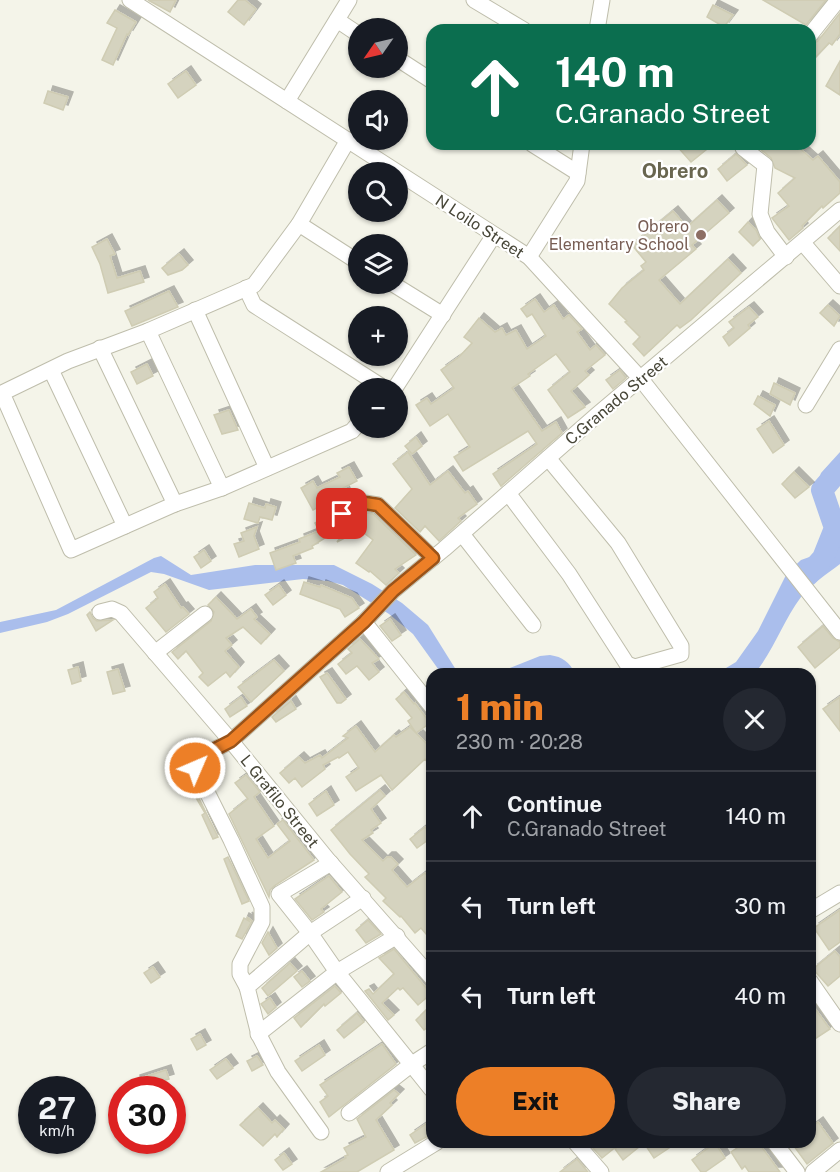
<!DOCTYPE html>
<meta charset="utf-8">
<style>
:root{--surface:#171b24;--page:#242831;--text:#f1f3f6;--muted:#9ea1a6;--line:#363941;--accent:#ed7f27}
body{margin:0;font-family:"Public Sans",sans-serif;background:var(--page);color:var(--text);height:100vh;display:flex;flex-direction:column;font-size:22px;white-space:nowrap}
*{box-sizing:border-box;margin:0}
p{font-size:20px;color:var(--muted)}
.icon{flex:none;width:33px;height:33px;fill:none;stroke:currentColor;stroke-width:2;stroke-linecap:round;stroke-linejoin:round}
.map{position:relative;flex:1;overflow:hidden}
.side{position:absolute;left:426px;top:668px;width:390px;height:480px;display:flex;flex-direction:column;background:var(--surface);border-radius:18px;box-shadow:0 2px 4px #0004}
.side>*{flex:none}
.hud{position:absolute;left:426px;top:24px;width:390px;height:126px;border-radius:18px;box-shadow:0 2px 4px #0004;background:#0b6e4f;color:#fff;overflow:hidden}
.needle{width:39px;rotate:236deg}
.controls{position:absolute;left:348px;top:18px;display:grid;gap:12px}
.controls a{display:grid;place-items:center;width:60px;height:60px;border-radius:50%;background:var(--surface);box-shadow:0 2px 4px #0004;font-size:30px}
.speed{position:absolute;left:18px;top:1076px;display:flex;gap:12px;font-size:30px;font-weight:700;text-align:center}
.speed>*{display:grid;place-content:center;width:78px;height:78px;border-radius:50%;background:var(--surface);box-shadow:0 2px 4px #0004;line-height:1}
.speed small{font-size:15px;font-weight:400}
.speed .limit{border:9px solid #d22;background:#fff;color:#111}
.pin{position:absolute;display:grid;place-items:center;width:51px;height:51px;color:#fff;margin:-26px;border-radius:12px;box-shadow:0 3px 9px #0006}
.me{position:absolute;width:66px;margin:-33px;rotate:45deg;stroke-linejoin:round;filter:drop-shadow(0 0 4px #0008)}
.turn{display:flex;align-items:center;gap:21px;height:126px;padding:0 30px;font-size:27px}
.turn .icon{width:78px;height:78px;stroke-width:2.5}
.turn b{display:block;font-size:42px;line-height:51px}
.round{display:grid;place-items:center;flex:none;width:63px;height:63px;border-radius:32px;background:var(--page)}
.headline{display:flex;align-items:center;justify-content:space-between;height:102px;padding:0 30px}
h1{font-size:36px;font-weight:800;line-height:45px;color:var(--accent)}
.cta{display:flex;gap:12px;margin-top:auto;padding:12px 30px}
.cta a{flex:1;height:69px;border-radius:36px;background:var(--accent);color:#111;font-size:24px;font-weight:800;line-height:69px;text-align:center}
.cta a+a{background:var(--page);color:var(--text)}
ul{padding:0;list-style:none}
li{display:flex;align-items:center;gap:18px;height:90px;padding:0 30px;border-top:2px solid var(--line)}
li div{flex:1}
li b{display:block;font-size:22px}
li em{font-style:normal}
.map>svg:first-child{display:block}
.water{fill:#aabeec}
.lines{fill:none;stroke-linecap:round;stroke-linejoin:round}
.river{stroke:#aabeec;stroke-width:22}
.building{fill:#d5d3bf;stroke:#cfccb3;stroke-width:1.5;filter:url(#shadow)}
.minor-casing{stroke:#bfbeac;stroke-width:17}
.minor{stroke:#fff;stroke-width:15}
.route-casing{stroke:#9a5319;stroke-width:15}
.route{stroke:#ed7f27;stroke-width:10}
.education-dot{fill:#8d6e63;stroke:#fff;stroke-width:2}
.labels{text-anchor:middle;stroke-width:4.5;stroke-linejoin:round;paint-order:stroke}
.street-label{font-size:16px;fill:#474638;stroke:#fff}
.education-label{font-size:16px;fill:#785e54;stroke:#fff;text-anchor:end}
.quarter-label{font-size:20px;font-weight:bold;fill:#696650;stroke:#fff}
</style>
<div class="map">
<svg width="840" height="1172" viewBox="0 0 840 1172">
<defs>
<filter id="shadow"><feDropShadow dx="5" dy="-5" stdDeviation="0" flood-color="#0004"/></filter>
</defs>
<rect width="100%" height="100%" fill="#f4f4e9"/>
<g class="water">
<path d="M840,452v23l-11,19 1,8 10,15v47c-14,11 -28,19 -39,33 -18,24 -27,53 -46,76l-45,1 16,-6 10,-6 22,-31 29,-58 14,-13 28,-10 6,-6 -18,-59 4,-12z"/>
<path d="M161,556l30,19 64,-10h79l38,19 30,19 26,22 30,48h-17l-28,-39 -24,-20 -46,-29 -15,-4 -25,-2 -94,11 -45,-16 -13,-2 -83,42 -21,8 -47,11v-11l56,-12 98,-52z"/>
<path d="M550,655c13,2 19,7 25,18h-20l-5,-4 -10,4h-43l43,-17z"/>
</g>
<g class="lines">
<path class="river" d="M808,575l15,-17 12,-30 -13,-38 18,-21"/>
</g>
<g class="building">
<path d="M148,0h28l-6,12z"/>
<path d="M238,0h7l11,9 -12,16 -16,-13z"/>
<path d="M763,0h63l-20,25z"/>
<path d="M713,5l20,10 -9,12 -17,-10z"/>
<path d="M115,10l21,12 -8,13 -1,-1 -14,31 -11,-5 15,-32 -10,-5z"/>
<path d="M840,13v21l-8,11 -3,-2 -19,20v-18l8,-4z"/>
<path d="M840,61v34l-14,-9z"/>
<path d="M186,71l10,14 -18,13 -10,-14z"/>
<path d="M48,91l20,6 -5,13 -19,-7z"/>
<path d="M675,144h26l5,6 -15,12z"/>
<path d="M754,144h41l18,16 5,-4 22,26v11l-17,15 -1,-2 -20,20 1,2 -14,12 -17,-22 17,-12 -11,-13 17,-15 -20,-10 -4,-10z"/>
<path d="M736,154l11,11 -20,16 -9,-12z"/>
<path d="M717,200l12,13 -37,32 4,4 -37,31 21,24 48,-45 13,14 -50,47 -11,8 -3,-3 -33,31 -11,-12 7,-7 -15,-15 2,-1 -18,-17 13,-16 22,-18 -3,-4 5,-4 -14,-17 41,-34 14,16z"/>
<path d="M748,222l8,8 4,9 -7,7 -14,-14z"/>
<path d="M840,226v25l-12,-13z"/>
<path d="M107,239l8,15 -5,2 7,22 23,-7 4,11 -36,11 -8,-29 -8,-17z"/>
<path d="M179,254l9,11 -6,5 -14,5 -6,-7z"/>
<path d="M169,291l9,16 -46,19 -7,-15z"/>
<path d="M535,299l9,13 10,-7 9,14 6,-4 13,14 -5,3 13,18 6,-5 9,10 -20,16 4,4 -18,16 14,16 -17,11 -20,-28 22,-18 -14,-18 -28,20 2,2 -18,12 30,43 14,-9 6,11 -61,53 -8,-12 44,-30 -9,-13 -65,40 -9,-14 16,-10 -22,-33 -18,12 -14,-21 11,-7 4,6 23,-16 -13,-18 18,-13 13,-14 -8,-6 15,-19 16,14 7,-4 4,7 10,-5 11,19 19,-13 -14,-22 -5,3 -6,-8z"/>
<path d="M828,305l12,11 -6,10 -14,-13z"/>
<path d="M749,307l9,10 -10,8 2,3 -21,18 -6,-9 11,-9 -5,-6z"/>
<path d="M147,364l6,12 -16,8 -6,-12z"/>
<path d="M620,370l6,8 -13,11 -7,-9z"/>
<path d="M774,383l21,10 -5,12 -20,-11z"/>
<path d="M758,396l17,9 -5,11 -16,-12z"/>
<path d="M229,410l9,20 -16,4 -8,-19z"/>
<path d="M769,421l15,24 -11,8 -16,-24z"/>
<path d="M416,437l6,9 -10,8 -7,-8z"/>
<path d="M408,452l22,33 18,-14 17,22 3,-2 9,13 -19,14 3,3 -22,20 -14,-15 -5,6 -25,-24 17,-19 -19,-25z"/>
<path d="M349,467l8,14 -14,7 2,5 -32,17 -12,-22 12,-7 4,7 23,-11 -3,-4z"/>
<path d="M794,472l15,15 -14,11 -13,-14z"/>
<path d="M249,503l16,5 1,-4 10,3 -4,13 -12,-3 -2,6 -14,-4z"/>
<path d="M366,513l7,1 43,41 -21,14 4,4 -13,12 -16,-14 -1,1 -13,-9 17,-23 -13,-10 -23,12 3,-4 -4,-7 -24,15 1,2 -20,8 3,7 -20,7 -6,-17 30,-11 -1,-3 20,-8 -4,-8 11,-7 6,9 6,-2h6l3,6 8,-10z"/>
<path d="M257,527l-3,9 5,13 -20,8 -5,-13 10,-3 -3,-8z"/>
<path d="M204,550l7,11 -10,7 -7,-11z"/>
<path d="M304,582l16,5 1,-2 31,13 7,10 -14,9 -5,-8 -40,-15z"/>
<path d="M165,584l16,24 2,-1 6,7 -23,18 -20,-24 12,-10 -4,-6z"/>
<path d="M279,585l7,10 -13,10 -8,-10z"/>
<path d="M216,597l21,22 14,-10 6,8 -3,2 16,15 -9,10 -18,-17 -17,11 6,7 -7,6 14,16 -9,10 -4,-5 -18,14 -9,-9 4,-4 -17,-22 -8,8 -6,-7 39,-31 3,-9 -6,-7z"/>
<path d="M90,612l3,6 4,3 16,-1 -17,11 -9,-16z"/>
<path d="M390,619l11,16 -9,6 -12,-15z"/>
<path d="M823,626l10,12 7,4v5l-25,21 -17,-21z"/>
<path d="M360,639l19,20 -7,4 7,9 -10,8 -12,-14 -11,8 -8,-10 14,-11 -4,-4z"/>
<path d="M274,660l10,11 -33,31 -13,-15z"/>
<path d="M78,667l3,14 -9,3 -4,-14z"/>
<path d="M118,669l7,22 -12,3 -6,-22z"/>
<path d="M327,673l19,26 -5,4h-4l-17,-26z"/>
<path d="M404,692l10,12 1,-1 15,20 -14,10 -8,-12 4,-3 -16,-19z"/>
<path d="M241,697l6,9 -17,11 -5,-8z"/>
<path d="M840,697v34l-17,-22z"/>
<path d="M291,701l5,8 -20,13 -4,-5z"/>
<path d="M356,726l19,26 19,-17 2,2 14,-10 22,22v19l-7,-9 -33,31 -11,-15 -25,16 -10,-14 13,-9 -11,-16 -9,6 -1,-1 -15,8 2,4 -23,18 -7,-9 -6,5 -9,-10 19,-16 6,6 15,-8 2,3 26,-20 -5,-2z"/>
<path d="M185,759l1,13 32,65 -5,2 -11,-24 3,-2 -13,-22 -12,-30z"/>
<path d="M246,775l14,17 -6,5 20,29 -18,13 12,19 22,-17 -13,-17 6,-4 31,40 -40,26 -4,4 -1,7 -40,-83 19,-15 -13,-16z"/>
<path d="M380,790l5,6 -14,13 10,14 -10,7 2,3 -11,7 21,21 4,-4h4l7,7 -6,6 15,17 18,-14 7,9v59l-11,-13 -6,5 -14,-17 -1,1 -17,-16 3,-3 -21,-21 4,-3 -19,-20 -19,-24z"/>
<path d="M326,791l8,14 -17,11 -8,-12z"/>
<path d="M425,827l7,10 -15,11 -7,-9z"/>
<path d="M228,857l21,44 -7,3 -18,-45z"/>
<path d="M329,876l13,16 -21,17 3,3 -12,8 -17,-21z"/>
<path d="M840,910v32l-11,8 -15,-22z"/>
<path d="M247,917l5,4 -10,18 -6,-3 8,-18 5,3z"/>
<path d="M368,920l13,14 -15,9 -10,-13z"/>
<path d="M268,932l9,16 -8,7 -7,-12z"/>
<path d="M394,949l37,45 -13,11 -15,-17 -3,2 -2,-2 -16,15 12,12 -6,5 -23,-29 4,-2 4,5 21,-20 -15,-16z"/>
<path d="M835,951l5,6v19l-12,10 -15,-17z"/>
<path d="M290,963l7,8 -29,25 -6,-8z"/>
<path d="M153,967l7,10 -9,6 -7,-10z"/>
<path d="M302,971l8,10 -8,6 -8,-10z"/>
<path d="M335,986l6,7 -16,13 -1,-2 -23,23 -7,-9z"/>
<path d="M270,998l6,9 -8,7 -7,-10z"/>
<path d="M810,1002l20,27 -20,13z"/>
<path d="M426,1010l6,7v7l-8,6 -8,-10z"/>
<path d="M357,1013l7,9 -20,16 -7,-8z"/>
<path d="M200,1034l6,11 -9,5 -6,-11z"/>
<path d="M382,1044l14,20 -67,53 -9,-15 8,-6 -8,-11z"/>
<path d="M319,1045l6,10 -23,16 -7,-10z"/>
<path d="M257,1056l6,9 -11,6 -5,-10z"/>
<path d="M226,1059l7,9 -16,11 -7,-9z"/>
<path d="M166,1070l3,9 -32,10 -2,-9z"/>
<path d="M394,1090l5,4 -9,9 2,2 -16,15 18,30 -37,22h-36l25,-14 -1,-2 3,-1 -4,-7 22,-11 -9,-18z"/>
<path d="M258,1108l14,15 3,-3 9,9 -7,8 -2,-3 -12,12 -23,-21z"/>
<path d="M432,1120v14l-17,9 -5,-8z"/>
<path d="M818,1122l15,21 -26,21 -16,-22h19v-14z"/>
<path d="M599,1142h23l-20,16 -10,-11z"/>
<path d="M624,1142h54l-24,16 -10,-15 -21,17 -8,-11z"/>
<path d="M746,1142h12l22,30h-31l-4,-6 -3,3 -11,-17z"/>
<path d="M715,1143l10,15 -20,14h-4l-9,-12z"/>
<path d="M284,1153l8,11 -9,6 -8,-10z"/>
<path d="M577,1159l11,13h-28z"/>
</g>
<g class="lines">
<g class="minor-casing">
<g id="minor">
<path d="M130,0l399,257 111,121 200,254"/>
<path d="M474,0l50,30"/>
<path d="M337,20l21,14"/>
<path d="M597,30l5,-30"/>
<path d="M810,35l28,-35"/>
<path d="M398,59l34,22"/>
<path d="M287,101l62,-101"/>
<path d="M348,140l-49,84 -45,61 -106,46 -80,30 -66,32 69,157 104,-46 47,-16 130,-57 6,-7"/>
<path d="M532,144l46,29"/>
<path d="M743,144v4l22,17 -5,49 7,18 19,25"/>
<path d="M299,224l59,38"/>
<path d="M803,243l37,43"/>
<path d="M529,257l48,-76 5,-37"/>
<path d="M393,284l50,31"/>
<path d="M246,288l8,17 130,83"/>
<path d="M195,310l72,158"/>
<path d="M148,331l74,157"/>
<path d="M100,348l75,156"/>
<path d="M51,370l74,156"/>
<path d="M395,388l99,-153"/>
<path d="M806,405l34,-56"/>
<path d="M508,493l61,81 58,90 8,3 46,-13v-8l-63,-103 -70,-85"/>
<path d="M342,514l23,-11 13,2 55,53"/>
<path d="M462,534l71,91"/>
<path d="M100,612l12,-3 9,4 110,128 97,119 104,118"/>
<path d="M364,622l68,85"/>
<path d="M155,653l50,-39"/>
<path d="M331,863l-52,31 31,39 27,39 95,118"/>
<path d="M810,911l30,-18"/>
<path d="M810,981l30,43"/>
<path d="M247,987l-7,-13v-10l22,-42v-15l-31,-67 -36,-72 -1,-8 37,-19 133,-119 29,-31 51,-42 153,-134 243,-205"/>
<path d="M258,1034l79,-62 60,-36"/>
<path d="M349,1113l63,-49 20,-13"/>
<path d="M321,1132l-43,-60 -19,-37 -12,-48 63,-54 53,-35"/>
<path d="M575,1142l26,30"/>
<path d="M774,1142l23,30"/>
<path d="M388,1172l49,-30"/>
<path d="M813,1172l27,-22"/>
</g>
</g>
<use href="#minor" class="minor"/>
</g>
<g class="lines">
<g class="route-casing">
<path id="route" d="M195,768l-1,-8 37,-19 133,-119 29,-31 40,-33 -55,-53 -13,-2 -23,11"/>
</g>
<use href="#route" class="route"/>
</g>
<circle class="education-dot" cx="701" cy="235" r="6"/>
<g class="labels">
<g class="street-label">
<text transform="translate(480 226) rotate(33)" y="6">N Loilo Street</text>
<text transform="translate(616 400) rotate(-40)" y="6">C.Granado Street</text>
<text transform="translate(280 801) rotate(51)" y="6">L Grafilo Street</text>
</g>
<g class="education-label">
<text x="689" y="232">Obrero<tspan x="689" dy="18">Elementary School</tspan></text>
</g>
<g class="quarter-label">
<text x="675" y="178">Obrero</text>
</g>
</g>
</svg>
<div class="controls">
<a><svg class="needle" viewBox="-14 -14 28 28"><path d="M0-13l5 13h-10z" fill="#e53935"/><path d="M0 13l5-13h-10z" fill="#9ea1a6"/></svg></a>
<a><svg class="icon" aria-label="sound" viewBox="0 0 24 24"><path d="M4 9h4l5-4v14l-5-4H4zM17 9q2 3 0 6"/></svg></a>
<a><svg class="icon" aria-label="search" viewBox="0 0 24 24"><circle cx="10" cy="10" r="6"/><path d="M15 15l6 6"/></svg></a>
<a><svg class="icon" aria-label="layers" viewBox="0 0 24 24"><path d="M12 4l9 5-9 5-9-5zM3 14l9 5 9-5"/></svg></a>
<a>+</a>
<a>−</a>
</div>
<div class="speed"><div>27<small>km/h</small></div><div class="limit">30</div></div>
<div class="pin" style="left:342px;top:514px;background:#d93025"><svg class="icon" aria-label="arrive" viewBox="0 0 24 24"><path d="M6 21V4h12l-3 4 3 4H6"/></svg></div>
<svg class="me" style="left:195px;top:768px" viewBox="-20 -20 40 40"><circle r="17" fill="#ed7f27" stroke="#fff" stroke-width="3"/><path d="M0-11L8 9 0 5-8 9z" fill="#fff"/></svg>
<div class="hud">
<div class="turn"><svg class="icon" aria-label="ahead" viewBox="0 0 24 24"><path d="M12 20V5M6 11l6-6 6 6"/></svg><div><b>140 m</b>C.Granado Street</div></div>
</div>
<section class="side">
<div class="headline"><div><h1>1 min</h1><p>230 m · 20:28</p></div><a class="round"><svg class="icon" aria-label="close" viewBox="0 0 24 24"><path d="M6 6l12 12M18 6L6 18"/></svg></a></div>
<ul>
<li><svg class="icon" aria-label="ahead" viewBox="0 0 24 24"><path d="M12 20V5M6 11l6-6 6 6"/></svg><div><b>Continue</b><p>C.Granado Street</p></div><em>140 m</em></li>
<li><svg class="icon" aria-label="left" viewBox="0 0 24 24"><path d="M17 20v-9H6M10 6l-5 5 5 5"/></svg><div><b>Turn left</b></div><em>30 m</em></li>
<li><svg class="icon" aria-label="left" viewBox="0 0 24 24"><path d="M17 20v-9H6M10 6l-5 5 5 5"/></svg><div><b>Turn left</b></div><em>40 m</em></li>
</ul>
<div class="cta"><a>Exit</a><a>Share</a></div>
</section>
</div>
